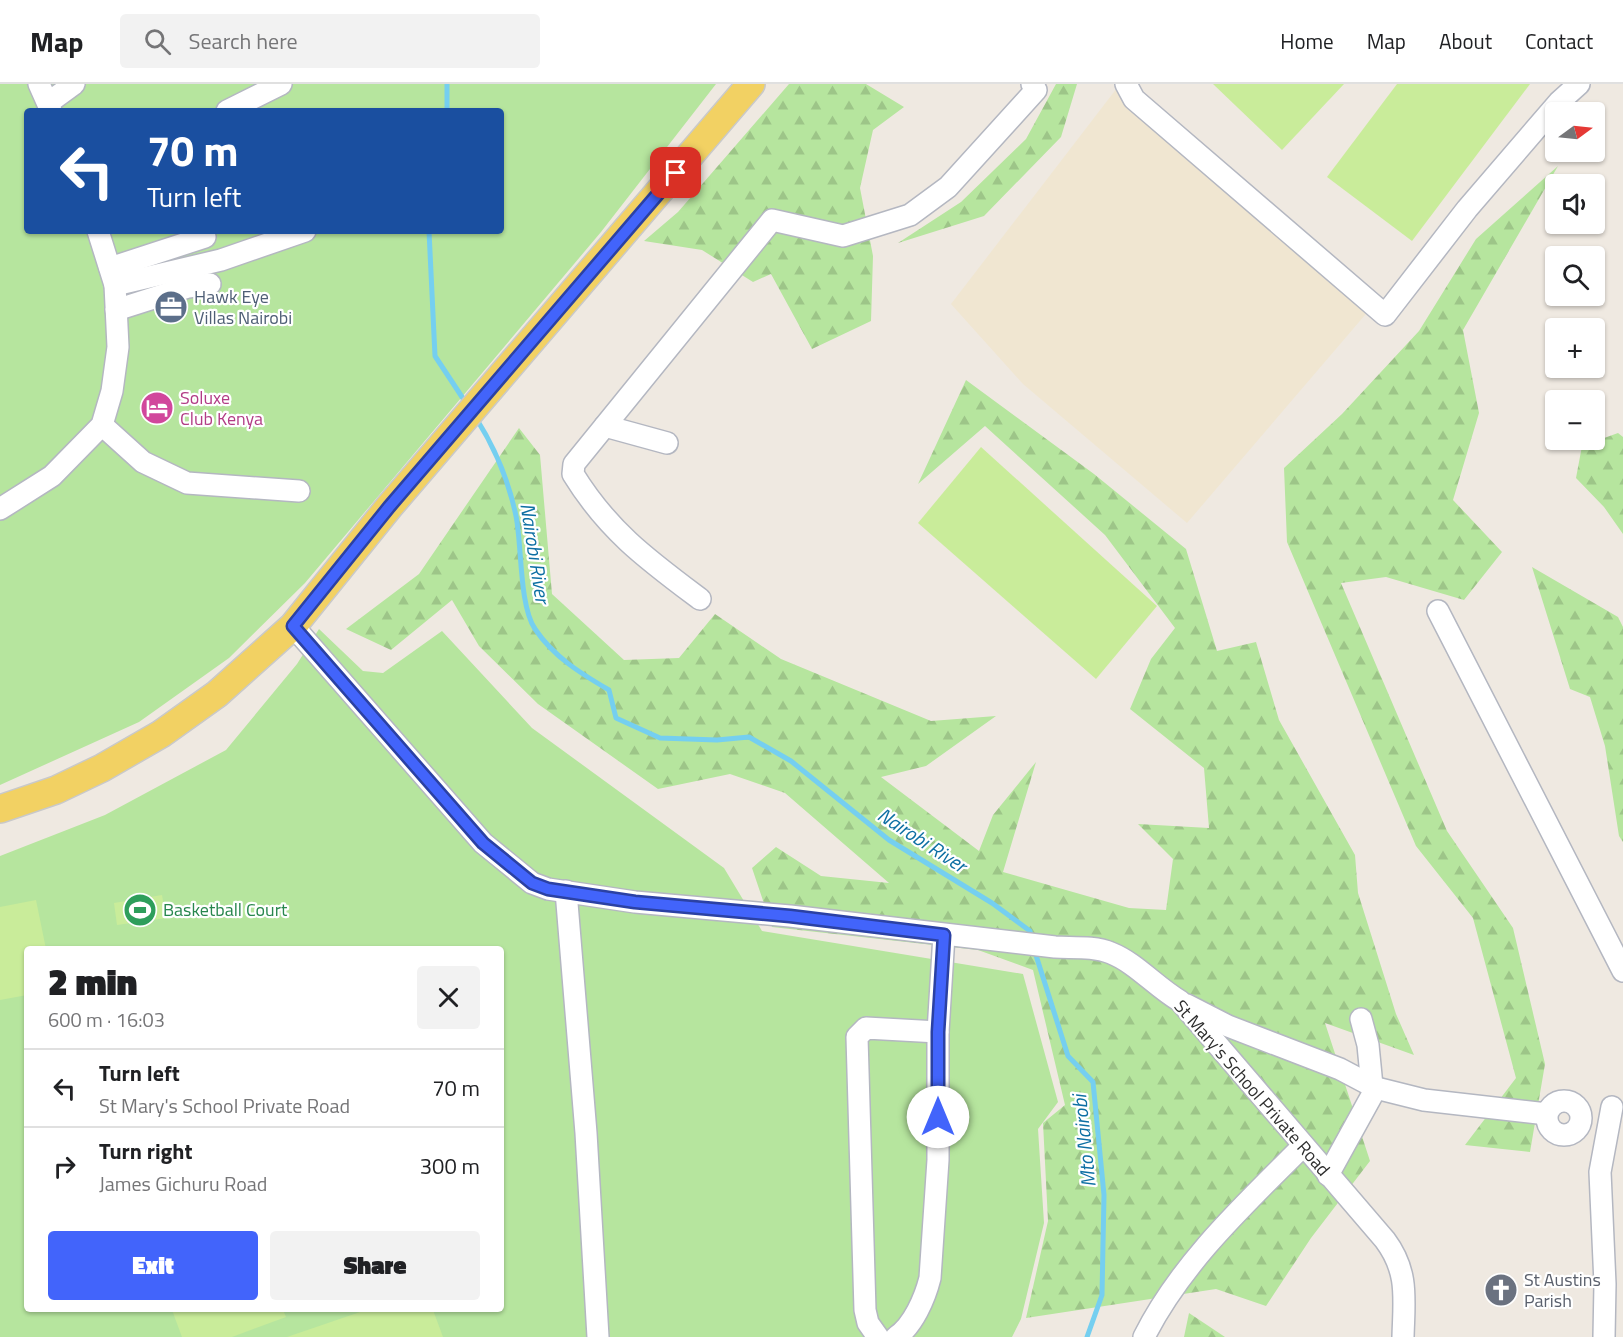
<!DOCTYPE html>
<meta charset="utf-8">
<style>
:root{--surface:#fff;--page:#f2f2f2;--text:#202124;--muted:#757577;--line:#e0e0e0;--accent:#4264fb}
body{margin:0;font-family:"Titillium Web",sans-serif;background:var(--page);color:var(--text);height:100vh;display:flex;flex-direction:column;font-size:22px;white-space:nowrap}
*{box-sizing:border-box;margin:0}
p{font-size:20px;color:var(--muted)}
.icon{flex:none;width:33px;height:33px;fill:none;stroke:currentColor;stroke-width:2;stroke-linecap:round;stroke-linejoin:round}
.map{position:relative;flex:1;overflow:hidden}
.sheet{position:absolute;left:24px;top:862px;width:480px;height:366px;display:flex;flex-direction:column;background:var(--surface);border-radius:6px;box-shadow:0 2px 4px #0004}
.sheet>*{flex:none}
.top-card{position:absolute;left:24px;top:24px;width:480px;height:126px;border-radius:6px;box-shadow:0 2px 4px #0004;background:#1a4fa0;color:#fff;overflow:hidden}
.needle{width:39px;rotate:75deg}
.buttons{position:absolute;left:1545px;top:18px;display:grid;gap:12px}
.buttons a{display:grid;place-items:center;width:60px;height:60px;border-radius:6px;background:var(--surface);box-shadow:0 2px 4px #0004;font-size:30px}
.pin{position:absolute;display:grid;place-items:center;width:51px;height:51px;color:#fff;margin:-26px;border-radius:12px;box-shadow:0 3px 9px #0006}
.me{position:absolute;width:66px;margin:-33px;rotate:0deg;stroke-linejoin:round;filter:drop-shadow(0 0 4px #0008)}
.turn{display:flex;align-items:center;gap:21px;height:126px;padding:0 24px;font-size:27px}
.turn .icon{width:78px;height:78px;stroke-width:2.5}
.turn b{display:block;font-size:42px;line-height:51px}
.round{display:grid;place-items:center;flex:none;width:63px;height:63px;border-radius:6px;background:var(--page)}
.summary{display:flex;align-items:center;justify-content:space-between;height:102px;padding:0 24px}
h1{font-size:36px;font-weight:800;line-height:45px}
.button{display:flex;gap:12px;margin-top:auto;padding:12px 24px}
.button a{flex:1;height:69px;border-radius:6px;background:var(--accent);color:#fff;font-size:24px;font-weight:800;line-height:69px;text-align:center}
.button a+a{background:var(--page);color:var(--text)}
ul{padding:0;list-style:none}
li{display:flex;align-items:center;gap:18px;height:78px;padding:0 24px;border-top:2px solid var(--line)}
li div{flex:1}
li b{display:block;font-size:22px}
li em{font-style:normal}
header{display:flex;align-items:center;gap:36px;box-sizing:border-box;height:84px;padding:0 30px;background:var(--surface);border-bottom:2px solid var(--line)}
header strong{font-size:28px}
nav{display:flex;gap:33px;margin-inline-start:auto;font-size:21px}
.search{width:420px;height:54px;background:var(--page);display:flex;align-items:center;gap:15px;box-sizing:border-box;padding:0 21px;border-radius:6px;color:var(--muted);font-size:22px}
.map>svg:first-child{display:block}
.education{fill:#f0e6d1}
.forest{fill:url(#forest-firs)}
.garden{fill:#b6e59e;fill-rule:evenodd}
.pitch{fill:#c9ec9a}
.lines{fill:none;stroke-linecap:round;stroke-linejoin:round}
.stream{stroke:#75cff0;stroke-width:5}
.minor-casing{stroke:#b4b7c1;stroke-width:24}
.major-casing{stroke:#c9c9c9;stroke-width:30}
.minor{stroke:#fff;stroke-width:21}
.major{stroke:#f2d163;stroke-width:27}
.route-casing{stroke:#2b41a3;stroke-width:15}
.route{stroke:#4264fb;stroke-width:10}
.labels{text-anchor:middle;stroke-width:4.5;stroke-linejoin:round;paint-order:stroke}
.service-label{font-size:18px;fill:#4e5e75;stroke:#fff;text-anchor:start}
.hotel-label{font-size:18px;fill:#b23c85;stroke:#fff;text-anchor:start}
.leisure-label{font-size:18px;fill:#27864d;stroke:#fff;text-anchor:start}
.street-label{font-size:18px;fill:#2e2e2e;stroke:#fff}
.worship-label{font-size:18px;fill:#5b616d;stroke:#fff;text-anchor:start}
.water-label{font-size:20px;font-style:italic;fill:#0d6fa3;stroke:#fff}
</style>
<header>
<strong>Map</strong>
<div class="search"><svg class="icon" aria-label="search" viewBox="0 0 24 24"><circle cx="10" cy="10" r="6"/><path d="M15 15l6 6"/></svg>Search here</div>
<nav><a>Home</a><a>Map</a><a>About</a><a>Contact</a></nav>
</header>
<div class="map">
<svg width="1623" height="1253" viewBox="0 0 1623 1253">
<defs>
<pattern id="forest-firs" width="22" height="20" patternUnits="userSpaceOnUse" patternTransform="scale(1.5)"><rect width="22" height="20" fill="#b6e59e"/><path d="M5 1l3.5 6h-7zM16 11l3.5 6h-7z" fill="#9dc588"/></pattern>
</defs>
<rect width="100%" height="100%" fill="#efe9e1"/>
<path class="education" d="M1117,4l254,220 -184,215 -164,-139 -72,-80z"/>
<g class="forest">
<path d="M789,0h77l38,23 -31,23 -13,58 13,68 -2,65 -59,28 -41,-75 -18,8 -51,-32 -58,-9 34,-29z"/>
<path d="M1056,0h21l-16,53 -77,79 -86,27 63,-41 65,-63z"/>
<path d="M1558,82l-95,164 16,83 -26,87 49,52 -38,48 -78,-23 -45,6 106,248 66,97 32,136 -15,88 -65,-7 51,-67 -43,-160 -57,-72 -129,-304 -3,-74 58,-54 77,-83 57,-92z"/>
<path d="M966,296l128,94 92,75 31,102 39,-9 23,78 76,135 3,38 38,121 18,41 -89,-32 45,138 -59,77 -45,68 -50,-17 -190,29 22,-97 -5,-98 22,-18 -32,-135 -55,-20 -206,-23 -20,-59 24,-21 45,29 68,7 -104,-90 -55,-19 -72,15 -120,-85 -59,-58 -27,-46 -61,50 -45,-21 73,-55 100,-146 21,27 12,139 72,66 55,-2 36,-44 66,45 150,62 65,-5 -70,50 -45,11 98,74 14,-36 43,-53 -33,110 126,36 37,2 7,-51 -35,-35 71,4 -5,-60 -74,-59 21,-50 24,-31 -70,-93 -120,-109 -67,58z"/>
<path d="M1618,349l5,4v97l-19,-27 -28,-29 6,-32z"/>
<path d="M1532,483l86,50 5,10v215l-4,-6 -14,-90 -15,-49 -20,-8z"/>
<path d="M1189,1229l36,24h-41z"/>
</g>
<g class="garden">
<path d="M0,0h716l-115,148 -296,351 -76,75 -90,64 -139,63zM27,27h474v120h-474z"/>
<path d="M319,545l44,42 20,2 59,-42 90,97 192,140 38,63 261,43 35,128 -20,27 6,94 -23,96 -9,18h-1012v-481l105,-41 121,-65 71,-86zM27,866h474v360h-474z"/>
</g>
<g class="pitch">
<path d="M1213,0h131l-62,66z"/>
<path d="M1397,0h133l-118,157 -85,-64z"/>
<path d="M981,363l176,159 -61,73 -178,-156z"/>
<path d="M162,811l4,23 -49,7 -3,-22z"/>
<path d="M36,816l10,49 -19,1v45l-27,5v-93z"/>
<path d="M172,1226h111l3,7 -54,20h-50z"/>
<path d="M366,1226h67l10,27h-156z"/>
</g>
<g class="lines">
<g class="stream">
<path d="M447,27v-27"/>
<path d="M429,147l6,125 31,47"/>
<path d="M476,334c19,30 33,64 40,98 6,29 3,89 19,113 19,28 45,44 74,61l7,28 44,20 57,2 32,-3 42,24 98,79 103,63 38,28 2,9"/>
<path d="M1034,865l34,107 25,26 11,113 -2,100 -15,42"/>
</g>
<g class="minor-casing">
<g id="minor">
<path d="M39,0l12,27"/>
<path d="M1126,0l8,15 251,216 82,-106 92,-107 20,-18"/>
<path d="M48,19l26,-19"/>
<path d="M227,27l54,-27"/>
<path d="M110,184l95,-31"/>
<path d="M115,201l106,-25 84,-29"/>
<path d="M116,226l72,-23 22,-3"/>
<path d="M102,341l41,37 44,21 112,8"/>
<path d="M605,342l62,17"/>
<path d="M0,425l52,-33 50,-51 10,-34 6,-44 -3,-62 -17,-54"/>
<path d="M700,515c-52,-39 -92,-68 -127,-125l1,-10 198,-244 71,16 67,-21 38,-28 88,-97 -4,-6"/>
<path d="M1438,527l185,360"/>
<path d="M293,542l190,217 49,40 16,6 87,13 155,14 265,31c18,1 39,-1 56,6 25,10 45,34 69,48l205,239c24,32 19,59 18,97"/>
<path d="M566,807l20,242 12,204"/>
<path d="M1187,921l41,21 112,43 36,19 48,12 123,14"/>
<path d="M1361,935l7,26 4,41"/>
<circle cx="1564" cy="1034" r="17"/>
<path d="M1328,1091l48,-87"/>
<path d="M878,1253l-10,-14 -3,-13 -8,-273 9,-9 72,4"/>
<path d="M896,1253c17,-11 29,-39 34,-59l8,-118v-128l6,-97"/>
<path d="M1144,1253c37,-74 101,-133 159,-191"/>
<path d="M1604,1253l1,-53 -5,-112 12,-65"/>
</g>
</g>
<g class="major-casing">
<path id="major" d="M0,725l56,-19 46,-22 59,-34 56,-40 76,-68 96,-119 362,-423"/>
</g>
<use href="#minor" class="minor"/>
<use href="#major" class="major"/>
</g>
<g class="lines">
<g class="route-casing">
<path id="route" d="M676,89l-287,334 -96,119 190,217 49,40 16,6 87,13 155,14 154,19 -6,97v85"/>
</g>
<use href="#route" class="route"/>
</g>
<defs>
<g id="office-disc" transform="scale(1.725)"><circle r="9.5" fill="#5c6f8a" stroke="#fff"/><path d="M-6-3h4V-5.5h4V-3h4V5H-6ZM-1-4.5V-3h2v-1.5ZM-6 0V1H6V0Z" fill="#fff"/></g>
<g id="hotel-disc" transform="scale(1.725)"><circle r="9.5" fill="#d1479c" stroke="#fff"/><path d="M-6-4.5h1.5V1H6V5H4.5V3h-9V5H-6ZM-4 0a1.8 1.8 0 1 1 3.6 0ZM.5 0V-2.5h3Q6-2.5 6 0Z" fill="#fff"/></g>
<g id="stadium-disc" transform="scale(1.725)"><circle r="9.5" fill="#2e9e5b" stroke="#fff"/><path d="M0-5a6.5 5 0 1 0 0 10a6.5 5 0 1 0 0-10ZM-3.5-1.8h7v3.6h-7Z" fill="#fff"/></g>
<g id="church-disc" transform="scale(1.725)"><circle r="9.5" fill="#6b7280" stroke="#fff"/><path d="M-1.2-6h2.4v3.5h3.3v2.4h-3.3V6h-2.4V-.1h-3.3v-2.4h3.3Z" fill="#fff"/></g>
</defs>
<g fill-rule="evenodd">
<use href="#office-disc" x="171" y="223"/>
<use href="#hotel-disc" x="157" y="324"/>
<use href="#stadium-disc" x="140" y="826"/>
<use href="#church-disc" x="1501" y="1206"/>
</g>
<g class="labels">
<g class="service-label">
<text x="194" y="219">Hawk Eye<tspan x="194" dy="21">Villas Nairobi</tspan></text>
</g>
<g class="hotel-label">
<text x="180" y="320">Soluxe<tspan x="180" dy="21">Club Kenya</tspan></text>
</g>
<g class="leisure-label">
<text x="163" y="832">Basketball Court</text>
</g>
<g class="street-label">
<text transform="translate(1252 1004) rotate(49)" y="6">St Mary's School Private Road</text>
</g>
<g class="worship-label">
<text x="1524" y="1202">St Austins<tspan x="1524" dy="21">Parish</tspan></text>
</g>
<g class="water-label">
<text transform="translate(535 469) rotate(81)" y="7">Nairobi River</text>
<text transform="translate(922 756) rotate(33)" y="7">Nairobi River</text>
<text transform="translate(1084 1057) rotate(-96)" y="7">Mto Nairobi</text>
</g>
</g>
</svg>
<div class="buttons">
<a><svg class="needle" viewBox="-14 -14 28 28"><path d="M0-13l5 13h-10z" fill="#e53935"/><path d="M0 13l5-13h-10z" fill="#757577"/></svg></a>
<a><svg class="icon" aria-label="sound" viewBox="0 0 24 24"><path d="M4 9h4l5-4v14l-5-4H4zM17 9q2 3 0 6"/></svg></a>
<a><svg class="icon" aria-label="search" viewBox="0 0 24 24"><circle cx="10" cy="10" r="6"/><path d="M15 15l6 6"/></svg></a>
<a>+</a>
<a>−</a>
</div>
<div class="pin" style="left:676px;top:89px;background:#d93025"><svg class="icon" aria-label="arrive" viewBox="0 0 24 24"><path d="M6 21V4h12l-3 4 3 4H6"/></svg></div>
<svg class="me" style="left:938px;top:1033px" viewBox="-20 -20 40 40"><circle r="19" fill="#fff"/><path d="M0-13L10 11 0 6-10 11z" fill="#4264fb"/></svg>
<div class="top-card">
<div class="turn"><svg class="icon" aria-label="left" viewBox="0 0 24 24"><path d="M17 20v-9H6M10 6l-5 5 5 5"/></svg><div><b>70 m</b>Turn left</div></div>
</div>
<section class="sheet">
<div class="summary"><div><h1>2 min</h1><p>600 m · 16:03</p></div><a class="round"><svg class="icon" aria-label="close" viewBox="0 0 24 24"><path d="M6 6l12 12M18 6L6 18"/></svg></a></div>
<ul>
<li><svg class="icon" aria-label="left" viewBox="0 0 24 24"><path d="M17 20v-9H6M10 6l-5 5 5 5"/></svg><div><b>Turn left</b><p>St Mary's School Private Road</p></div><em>70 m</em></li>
<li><svg class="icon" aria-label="right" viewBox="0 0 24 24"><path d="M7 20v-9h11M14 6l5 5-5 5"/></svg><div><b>Turn right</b><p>James Gichuru Road</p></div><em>300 m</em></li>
</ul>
<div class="button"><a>Exit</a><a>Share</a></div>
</section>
</div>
